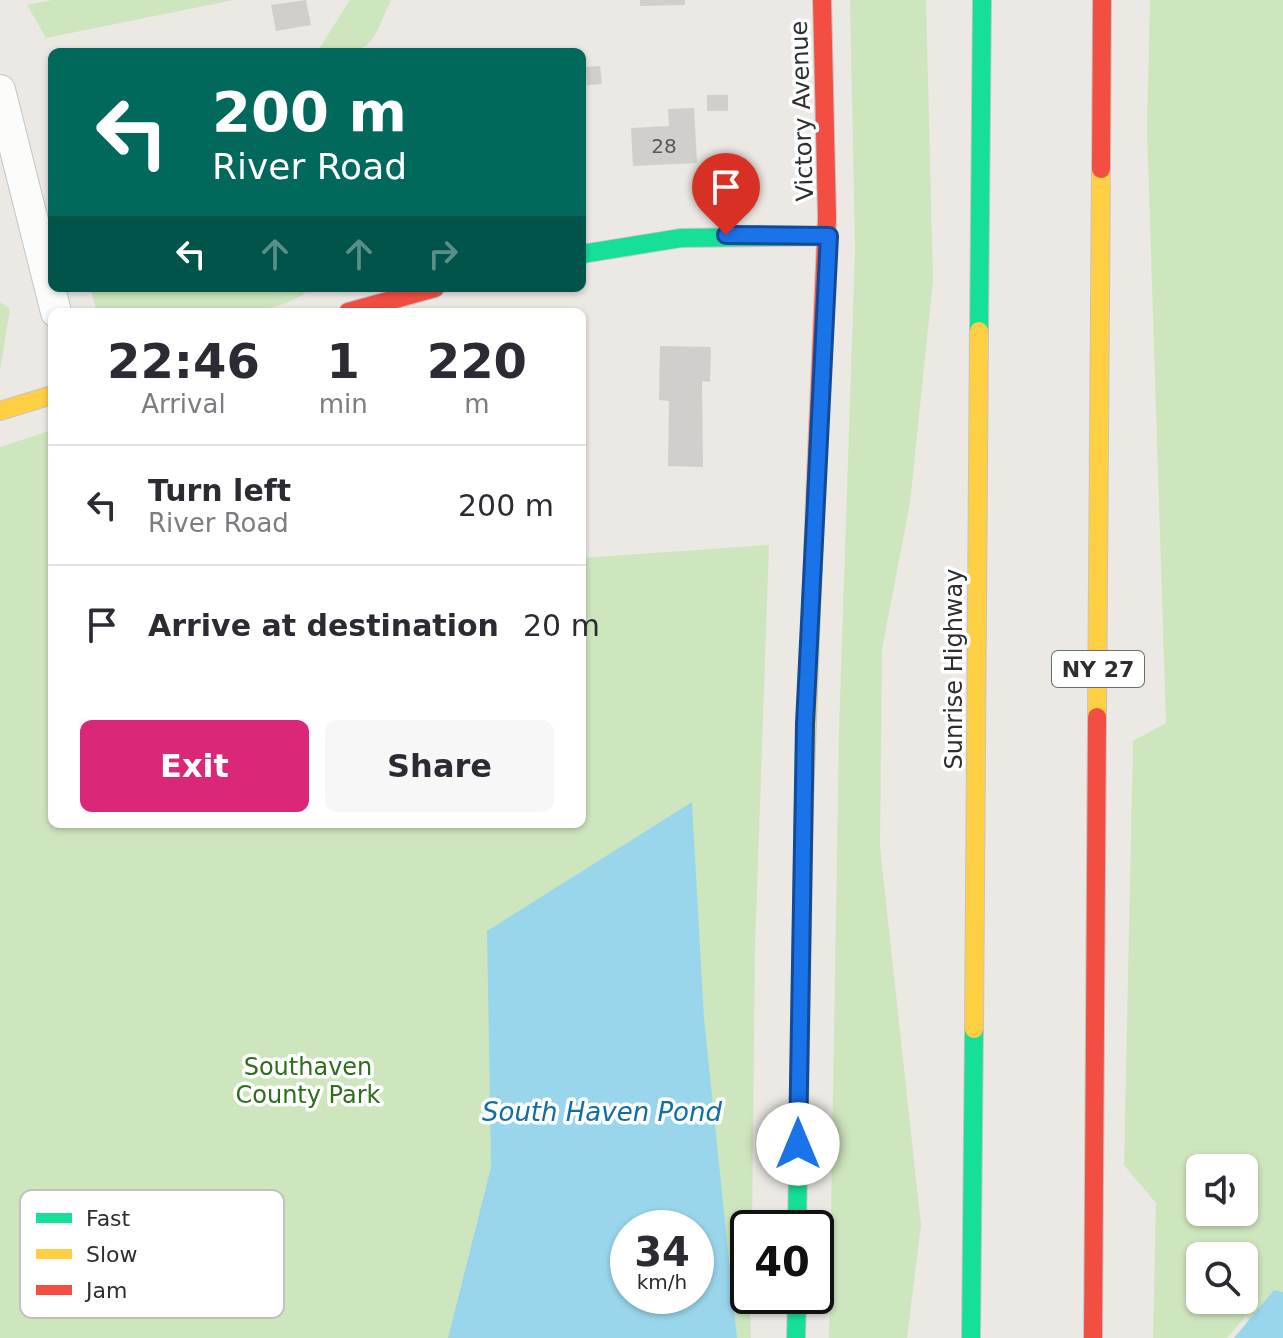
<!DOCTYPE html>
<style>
:root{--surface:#fff;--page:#f7f7f7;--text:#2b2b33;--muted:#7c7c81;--line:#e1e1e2;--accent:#db2777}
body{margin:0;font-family:"DejaVu Sans",sans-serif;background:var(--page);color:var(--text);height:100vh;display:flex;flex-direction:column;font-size:30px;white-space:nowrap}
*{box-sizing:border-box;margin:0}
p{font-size:26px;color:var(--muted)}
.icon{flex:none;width:44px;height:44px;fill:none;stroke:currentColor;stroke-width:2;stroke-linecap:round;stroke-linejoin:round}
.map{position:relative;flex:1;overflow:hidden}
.sheet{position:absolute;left:48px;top:308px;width:538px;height:520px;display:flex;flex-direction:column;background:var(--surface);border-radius:12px;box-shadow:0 2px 6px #0004}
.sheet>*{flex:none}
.guide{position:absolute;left:48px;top:48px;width:538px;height:244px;border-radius:12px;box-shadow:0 2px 6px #0004;background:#00695c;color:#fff;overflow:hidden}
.controls{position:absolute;left:1186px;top:1154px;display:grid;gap:16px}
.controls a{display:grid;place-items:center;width:72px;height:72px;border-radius:12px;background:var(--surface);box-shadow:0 2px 6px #0004;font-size:40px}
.speed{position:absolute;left:610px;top:1210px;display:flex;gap:16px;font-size:40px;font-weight:700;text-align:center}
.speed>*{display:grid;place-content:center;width:104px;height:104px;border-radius:50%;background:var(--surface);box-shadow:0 2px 6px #0004;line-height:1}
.speed small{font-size:20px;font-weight:400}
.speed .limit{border:4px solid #111;border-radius:12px;background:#fff;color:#111}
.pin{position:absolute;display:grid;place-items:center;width:68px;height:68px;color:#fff;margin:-82px -34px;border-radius:50% 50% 50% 0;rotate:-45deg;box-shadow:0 0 8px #0007}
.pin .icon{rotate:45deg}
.me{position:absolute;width:88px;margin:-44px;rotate:0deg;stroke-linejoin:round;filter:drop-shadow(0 0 6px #0008)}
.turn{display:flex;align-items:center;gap:28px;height:168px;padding:0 32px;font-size:36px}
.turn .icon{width:104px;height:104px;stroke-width:2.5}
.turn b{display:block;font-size:56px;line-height:68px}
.lanes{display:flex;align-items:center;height:76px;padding:0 32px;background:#0003;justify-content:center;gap:40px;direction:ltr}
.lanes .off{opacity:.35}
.eta{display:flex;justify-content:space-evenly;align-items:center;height:136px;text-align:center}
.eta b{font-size:48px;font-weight:800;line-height:56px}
.primary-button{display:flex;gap:16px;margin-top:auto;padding:16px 32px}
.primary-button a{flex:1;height:92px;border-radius:12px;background:var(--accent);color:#fff;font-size:32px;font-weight:800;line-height:92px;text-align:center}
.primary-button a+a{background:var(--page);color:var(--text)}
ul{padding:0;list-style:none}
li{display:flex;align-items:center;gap:24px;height:120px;padding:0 32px;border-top:2px solid var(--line)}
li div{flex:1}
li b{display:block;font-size:30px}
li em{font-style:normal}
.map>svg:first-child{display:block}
.green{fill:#cee6be;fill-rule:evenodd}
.water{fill:#99d6ec;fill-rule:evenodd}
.building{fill:#d1cecb}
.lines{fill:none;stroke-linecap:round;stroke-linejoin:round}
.street-casing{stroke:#c5c4c5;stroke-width:32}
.fast-casing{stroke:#c5c4c5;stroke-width:20}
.slow-casing{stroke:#c5c4c5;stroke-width:20}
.jam-casing{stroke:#c5c4c5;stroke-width:20}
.street{stroke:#fcfcfb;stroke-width:30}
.fast{stroke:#16e098;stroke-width:18}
.slow{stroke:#ffcf43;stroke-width:18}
.jam{stroke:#f24e42;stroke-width:18}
.route-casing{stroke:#114b97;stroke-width:20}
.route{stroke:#1a73e8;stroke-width:14}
.labels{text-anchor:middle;stroke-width:7;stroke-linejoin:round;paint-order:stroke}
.number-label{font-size:20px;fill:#585857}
.shield{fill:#fff;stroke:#6d6d6d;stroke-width:2}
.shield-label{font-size:22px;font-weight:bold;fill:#2e2e2e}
.street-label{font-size:24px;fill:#2e2e2e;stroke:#fff}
.park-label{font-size:24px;fill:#2c6e1b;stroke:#fff}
.water-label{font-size:26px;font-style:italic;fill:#0d6fa3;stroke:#fff}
.key{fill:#fff;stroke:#c0c0c0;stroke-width:2}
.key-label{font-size:22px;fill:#2e2e2e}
</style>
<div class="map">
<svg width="1283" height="1338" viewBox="0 0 1283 1338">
<rect width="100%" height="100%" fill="#ece8e4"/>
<g class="green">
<path d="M52,0h182l-188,38 -19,-33z"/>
<path d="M350,0h41c-23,51 -17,52 -74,52z"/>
<path d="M850,0h76l7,280 -23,223 -28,146 -2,198 41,378 -14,113h-78l10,-608 16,-480z"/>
<path d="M1150,0h133v1338h-22l-15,-22 -19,22h-74l3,-135 -32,-38 9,-424 33,-18 -19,-594zM1200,1168h44v44h-44zM1200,1256h44v44h-44z"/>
<path d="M90,288h221c-41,39 -159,24 -214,24z"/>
<path d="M0,302l10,7 -10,62z"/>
<path d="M52,430v394h530v-266l187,-13 -14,403 -3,280h-4l3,110h-751v-891zM628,1228h68v68h-68z"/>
</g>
<g class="water">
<path d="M692,802l12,216 33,320h-289l43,-171 -4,-236zM628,1228h68v68h-68z"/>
<path d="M1274,1290l9,2v46h-49z"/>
</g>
<g class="building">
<path d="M306,0l5,25 -35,6 -5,-26z"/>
<path d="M640,0h45v5l-45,1z"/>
<path d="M600,66l2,18 -15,1 -1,-18z"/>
<rect x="707" y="95" width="21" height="16"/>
<path d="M694,108l3,55 -64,3 -2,-38 38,-2 -1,-17z"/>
<path d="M660,346l51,1 -1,35 -8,-1 1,86 -35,-1 1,-65 -10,-1z"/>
</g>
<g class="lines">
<g class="street-casing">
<path id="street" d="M0,90l56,222"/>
</g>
<g class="fast-casing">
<g id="fast">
<path d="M582,254l99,-16 148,-2"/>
<path d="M979,331l3,-331"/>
<path d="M797,1228l7,-427"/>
<path d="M796,1338l1,-42"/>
<path d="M971,1338l3,-309"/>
</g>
</g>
<g class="slow-casing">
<g id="slow">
<path d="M0,411l52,-16"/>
<path d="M1097,717l4,-548"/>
<path d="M804,801l11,-300"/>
<path d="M974,1029l5,-698"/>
</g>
</g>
<g class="jam-casing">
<g id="jam">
<path d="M1101,169l1,-169"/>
<path d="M348,312l87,-24"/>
<path d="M815,501l12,-283 -5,-218"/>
<path d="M1093,1338l4,-621"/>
</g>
</g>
<use href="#street" class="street"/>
<use href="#fast" class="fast"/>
<use href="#slow" class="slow"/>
<use href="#jam" class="jam"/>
</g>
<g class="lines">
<g class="route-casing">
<path id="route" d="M726,235l103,1 -24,488 -7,420"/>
</g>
<use href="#route" class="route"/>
</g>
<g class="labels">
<g class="number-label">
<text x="664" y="153">28</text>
</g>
<rect class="shield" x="1052" y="651" width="92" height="36" rx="6"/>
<g class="shield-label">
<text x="1098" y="677">NY 27</text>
</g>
<g class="street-label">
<text transform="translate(802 111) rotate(-92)" y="8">Victory Avenue</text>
<text transform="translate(954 669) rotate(-90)" y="8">Sunrise Highway</text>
</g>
<g class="park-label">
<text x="308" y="1075">Southaven<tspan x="308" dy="28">County Park</tspan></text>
</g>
<g class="water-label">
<text x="602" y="1121">South Haven Pond</text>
</g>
</g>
<rect x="20" y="1190" width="264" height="128" rx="12" class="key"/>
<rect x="36" y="1213" width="36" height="10" fill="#16e098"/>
<rect x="36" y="1249" width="36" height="10" fill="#ffcf43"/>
<rect x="36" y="1285" width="36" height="10" fill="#f24e42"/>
<g class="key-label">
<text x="86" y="1226">Fast</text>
<text x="86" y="1262">Slow</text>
<text x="86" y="1298">Jam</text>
</g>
</svg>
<div class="controls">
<a><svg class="icon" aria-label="sound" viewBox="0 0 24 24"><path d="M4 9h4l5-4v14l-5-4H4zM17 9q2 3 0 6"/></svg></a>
<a><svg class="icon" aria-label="search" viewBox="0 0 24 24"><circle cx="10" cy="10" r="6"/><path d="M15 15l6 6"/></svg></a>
</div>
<div class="speed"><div>34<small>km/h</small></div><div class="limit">40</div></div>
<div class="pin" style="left:726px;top:235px;background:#d93025"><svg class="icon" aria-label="arrive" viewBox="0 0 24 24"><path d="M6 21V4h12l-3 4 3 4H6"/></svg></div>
<svg class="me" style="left:798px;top:1144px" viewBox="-20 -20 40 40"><circle r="19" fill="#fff"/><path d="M0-13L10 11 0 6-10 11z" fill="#1a73e8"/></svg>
<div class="guide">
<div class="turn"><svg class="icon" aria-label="left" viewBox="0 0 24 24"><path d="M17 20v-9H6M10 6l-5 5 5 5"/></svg><div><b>200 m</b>River Road</div></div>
<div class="lanes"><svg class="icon" aria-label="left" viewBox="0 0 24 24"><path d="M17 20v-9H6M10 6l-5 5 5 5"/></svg><svg class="icon off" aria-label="ahead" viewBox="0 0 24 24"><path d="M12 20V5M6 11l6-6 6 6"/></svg><svg class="icon off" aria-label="ahead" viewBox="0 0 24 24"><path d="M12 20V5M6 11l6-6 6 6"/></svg><svg class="icon off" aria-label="right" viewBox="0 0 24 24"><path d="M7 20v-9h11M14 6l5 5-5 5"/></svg></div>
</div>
<section class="sheet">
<div class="eta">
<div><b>22:46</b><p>Arrival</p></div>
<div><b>1</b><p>min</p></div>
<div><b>220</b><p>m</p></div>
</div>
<ul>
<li><svg class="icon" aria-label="left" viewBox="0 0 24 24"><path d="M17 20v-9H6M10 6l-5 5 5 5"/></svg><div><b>Turn left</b><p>River Road</p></div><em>200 m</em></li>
<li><svg class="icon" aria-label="arrive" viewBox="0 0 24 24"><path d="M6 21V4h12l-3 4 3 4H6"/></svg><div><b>Arrive at destination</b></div><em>20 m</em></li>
</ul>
<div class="primary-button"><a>Exit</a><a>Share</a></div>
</section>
</div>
